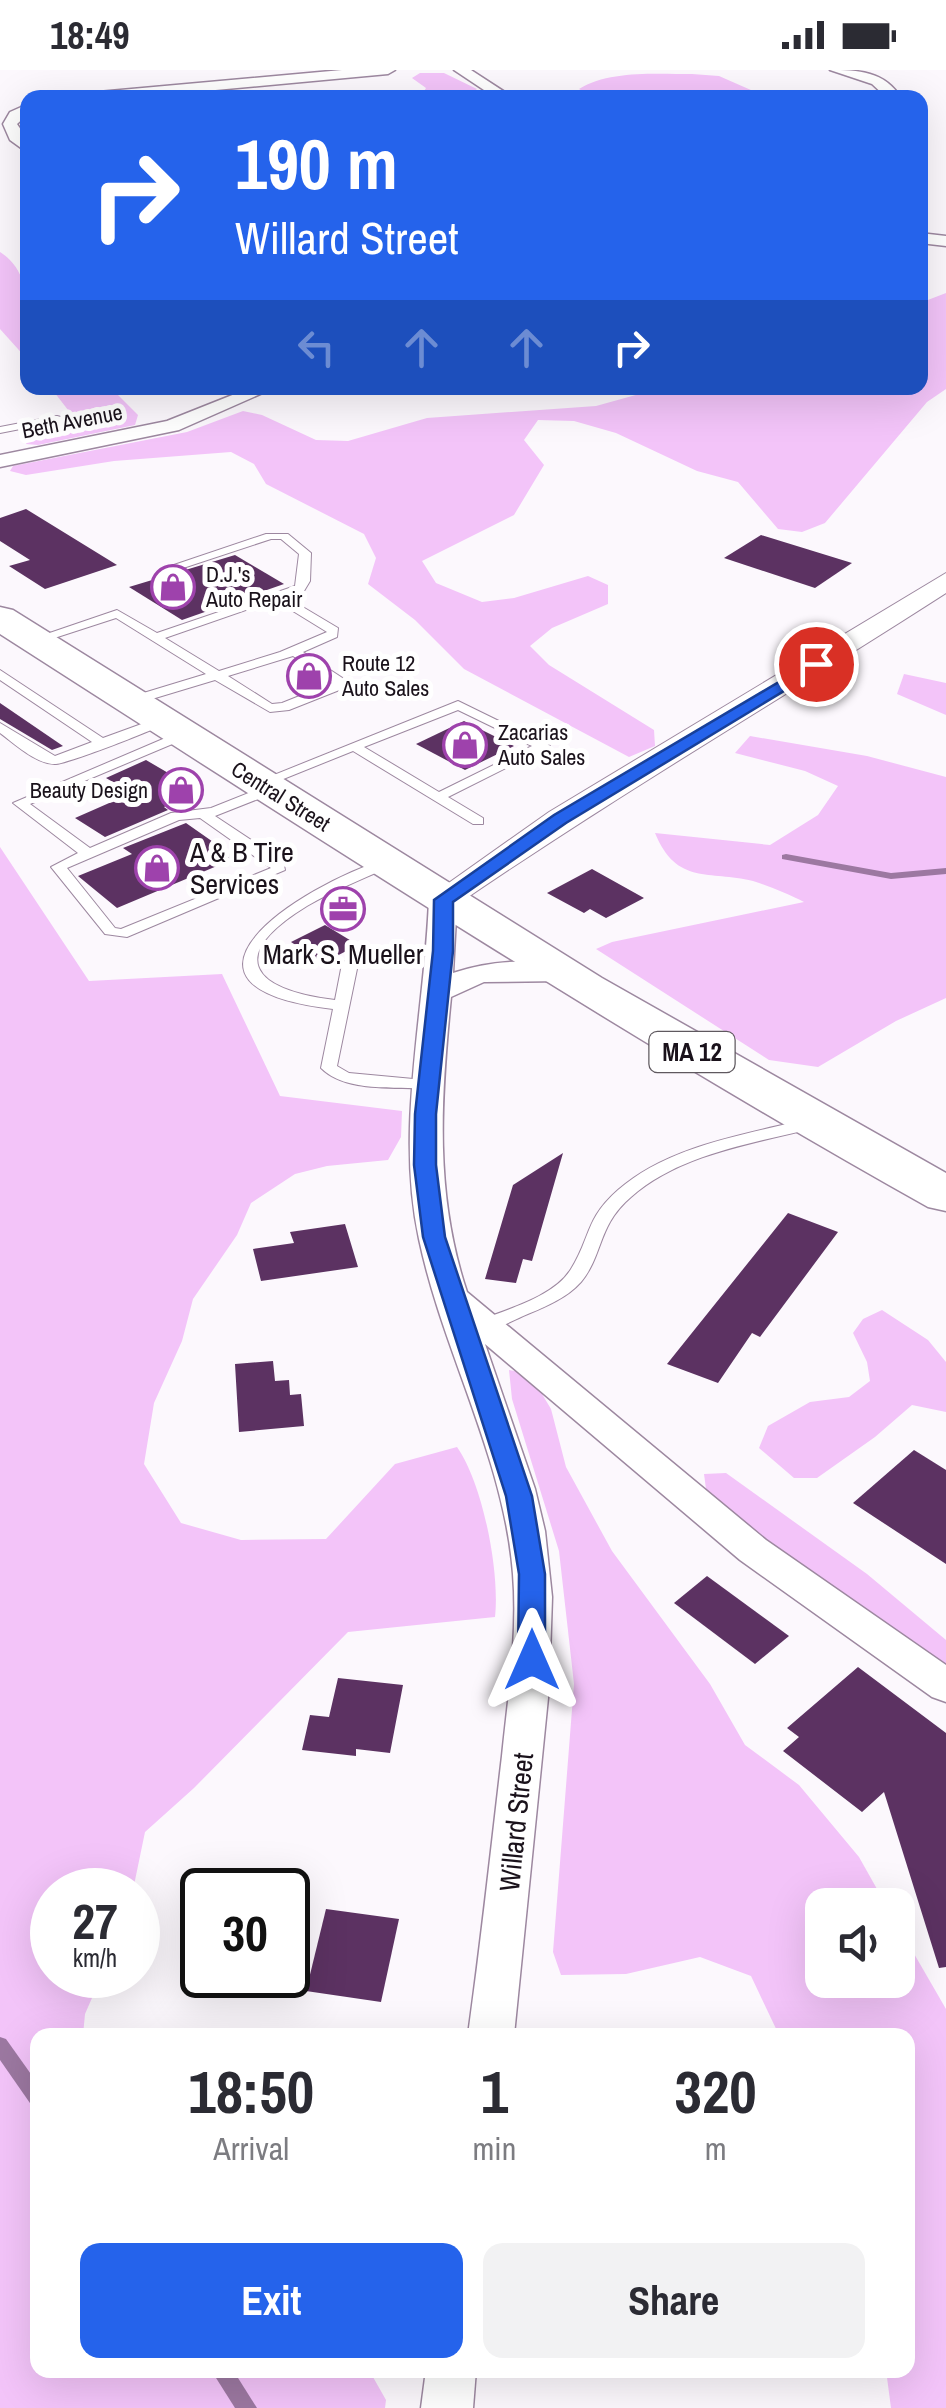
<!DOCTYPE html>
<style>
:root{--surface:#fff;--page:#f2f2f3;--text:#2b2b33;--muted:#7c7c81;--accent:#2563eb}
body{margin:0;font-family:"Archivo Narrow",sans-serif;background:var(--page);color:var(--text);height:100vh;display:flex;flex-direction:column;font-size:38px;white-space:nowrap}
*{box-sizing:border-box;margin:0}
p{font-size:32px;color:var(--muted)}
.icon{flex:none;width:55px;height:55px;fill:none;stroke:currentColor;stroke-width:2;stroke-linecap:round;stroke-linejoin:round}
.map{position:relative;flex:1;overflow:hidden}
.side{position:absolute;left:30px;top:1958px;width:885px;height:350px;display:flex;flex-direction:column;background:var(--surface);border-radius:20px;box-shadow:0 10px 40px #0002}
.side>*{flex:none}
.hud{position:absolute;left:20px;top:20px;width:908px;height:305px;border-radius:20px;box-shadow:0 10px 40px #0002;background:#2563eb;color:#fff;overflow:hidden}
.fabs{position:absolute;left:805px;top:1818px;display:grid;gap:20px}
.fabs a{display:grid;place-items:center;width:110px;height:110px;border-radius:20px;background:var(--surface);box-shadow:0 10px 40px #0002;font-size:50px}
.speed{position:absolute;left:30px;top:1798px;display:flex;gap:20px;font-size:50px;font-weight:700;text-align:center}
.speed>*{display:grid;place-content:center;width:130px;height:130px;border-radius:50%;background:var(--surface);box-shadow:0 10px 40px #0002;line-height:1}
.speed small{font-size:25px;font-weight:400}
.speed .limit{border:5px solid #111;border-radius:15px;background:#fff;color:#111}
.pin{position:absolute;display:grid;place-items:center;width:85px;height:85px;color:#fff;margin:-42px;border:5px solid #fff;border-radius:50%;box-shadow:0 2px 10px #0007}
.me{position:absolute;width:110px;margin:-55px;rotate:0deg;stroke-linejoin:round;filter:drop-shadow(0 0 8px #0008)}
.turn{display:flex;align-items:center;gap:35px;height:210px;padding:0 50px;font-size:45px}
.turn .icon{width:130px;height:130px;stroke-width:2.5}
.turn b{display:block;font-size:70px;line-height:85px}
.lanes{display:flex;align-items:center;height:95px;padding:0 50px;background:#0003;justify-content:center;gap:50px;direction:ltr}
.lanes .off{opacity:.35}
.eta{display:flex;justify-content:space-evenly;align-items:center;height:170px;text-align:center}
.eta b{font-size:60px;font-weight:800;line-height:70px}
.action{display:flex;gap:20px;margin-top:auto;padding:20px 50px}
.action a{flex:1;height:115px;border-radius:20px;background:var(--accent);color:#fff;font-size:40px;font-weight:800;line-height:115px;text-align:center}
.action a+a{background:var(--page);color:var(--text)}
.status{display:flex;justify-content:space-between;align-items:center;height:70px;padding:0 50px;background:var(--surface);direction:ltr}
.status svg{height:28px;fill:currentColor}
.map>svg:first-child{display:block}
.green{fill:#f3c4f9}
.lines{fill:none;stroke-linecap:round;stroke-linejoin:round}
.stream{fill:#9c78a1;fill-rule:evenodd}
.building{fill:#5c3262}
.service-casing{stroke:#9d88a0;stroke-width:2}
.minor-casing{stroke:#9d88a0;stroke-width:3}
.tertiary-casing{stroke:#9d88a0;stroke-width:2}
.primary-casing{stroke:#9d88a0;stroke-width:3}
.service{fill:#fff;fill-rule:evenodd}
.minor{fill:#fff;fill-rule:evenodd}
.tertiary{fill:#fff;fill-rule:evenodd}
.primary{fill:#fff;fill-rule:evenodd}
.route{fill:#2563eb;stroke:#184099;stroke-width:2.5}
.labels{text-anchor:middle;stroke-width:10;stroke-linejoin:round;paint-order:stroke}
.far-street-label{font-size:22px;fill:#1a121b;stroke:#fff}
.far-poi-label{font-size:22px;fill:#1a121b;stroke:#fff;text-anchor:start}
.shield{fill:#fff;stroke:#5f595f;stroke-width:2.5}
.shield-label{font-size:25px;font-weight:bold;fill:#1a121b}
.poi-label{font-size:28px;fill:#1a121b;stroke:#fff;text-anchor:start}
.street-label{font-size:28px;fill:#1a121b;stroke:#fff}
</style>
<div class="status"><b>18:49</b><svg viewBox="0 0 49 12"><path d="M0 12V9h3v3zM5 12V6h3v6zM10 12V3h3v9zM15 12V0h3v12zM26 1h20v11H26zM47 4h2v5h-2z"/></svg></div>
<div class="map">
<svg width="946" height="2338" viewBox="0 0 946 2338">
<rect width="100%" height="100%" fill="#fcf8fd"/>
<g class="green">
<path d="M420,3h24l33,16 -10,8h-113l68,-2 4,-7 -14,-10z"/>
<path d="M692,4l27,2 48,21 -172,1 -16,-9c30,-19 78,-15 113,-15z"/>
<path d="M0,182c35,22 28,70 27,107l-27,-30z"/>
<path d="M946,223v96l-19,13 -102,121 -23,9 -24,-3 -40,-47 -41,-11 -81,-38 -42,-12 -36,-1 -14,20 20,25 -30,50 -92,46 14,22 46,19 32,-4 74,-22 20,9v19l-56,24 -22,18 19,19 105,65 1,16 -26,11 -165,-88 -49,-49 -47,-36 8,-26 -12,-24 -98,-50 -12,-20 -23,-12 -117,9 -88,14 -16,-4 3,-5 174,-34 56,-21 19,4 54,25 32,1 79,-23 169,-12 65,-18h259v-85z"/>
<path d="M51,318h60l27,27 -3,10 -97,20 -12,-1 2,-5 54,-11z"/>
<path d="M904,604l42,9v32l-49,-21z"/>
<path d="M750,666l117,20 79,21v221l-50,23 -78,46 -49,-7 -173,-111 16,-7 192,-40c-15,-8 -35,-16 -51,-21 -44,-11 -76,5 -98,-48l115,12 48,-30 20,-29 -33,-15 -70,-18z"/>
<path d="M0,777l89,134 133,-7 58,122 122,15 -1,26 -13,23 -61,6 -32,8 -44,29 -14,32 -44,64 -11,42 -28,62 -10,61 37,59 60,17 85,-1 69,-75 62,-17c26,37 43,125 38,170l-147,15 -154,156 -49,44 -12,58h-81v85h50l-17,39 -2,21h-45v335h331l17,30 -1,8h-385z"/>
<path d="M882,1240l46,30 18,22v50l-34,-7 -37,32 -58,41h-23l-35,-30 9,-22 42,-24 39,-5 21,-16 -3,-19 -14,-29 10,-14z"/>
<path d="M509,1300l21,4 21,35 15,58 46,84 98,133 35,61 54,40 60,72 27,48h-64v75h76v-54l48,83v399h-55l-5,-38h22v-335h-129l-28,-59 -51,-19 -74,17 -65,1 -8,-23 21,-268 -15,-133 -47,-152z"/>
<path d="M726,1403l141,101 79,66v36l-131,-93 -109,-94 -2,-15z"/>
</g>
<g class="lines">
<g class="stream">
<path d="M786,784l105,19 55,-5v6l-55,5 -109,-20v-4z"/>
<path d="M0,1967l6,2 32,45v24l-6,-2 -32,-46z"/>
<path d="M211,2300h22l24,38h-22z"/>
</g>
</g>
<g class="building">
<path d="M26,439l91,56 -72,24 -36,-23 21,-6 -30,-19v-23z"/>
<path d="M761,465l91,28 -37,25 -91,-30z"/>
<path d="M235,485l49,29 -102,36 -53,-33z"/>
<path d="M0,633l63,43 -11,4 -52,-31z"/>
<path d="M464,651l50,25 -49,24 -49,-26z"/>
<path d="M146,690l53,31 -35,16 4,3 -63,27 -30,-19 57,-25 -26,-15z"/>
<path d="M186,753l50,35 -119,50 -39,-32 54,-22 -9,-6z"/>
<path d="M592,799l52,29 -38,20 -16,-9 -6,4 -37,-20z"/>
<path d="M325,855l33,20 -35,18 -32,-21z"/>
<path d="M563,1083l-31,108 -9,-2 -7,24 -31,-4 28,-94z"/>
<path d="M788,1143l50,19 -78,105 -8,-4 -34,50 -51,-19z"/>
<path d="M345,1154l13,43 -97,14 -8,-32 41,-6 -4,-11z"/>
<path d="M273,1291l2,20 14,-1 1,15 11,-1 3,32 -65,6 -4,-68z"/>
<path d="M914,1380l32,20v94l-93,-61z"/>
<path d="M707,1506l82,60 -34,28 -81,-61z"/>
<path d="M858,1597l88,66v234l-7,1 -55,-176 -22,20 -79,-61 16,-14 -12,-9z"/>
<path d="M338,1608l65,7 -13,68 -34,-4v7l-54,-6 8,-35 19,2z"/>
<path d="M326,1839l73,10 -18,83 -75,-11z"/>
</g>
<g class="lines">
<g class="service-casing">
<g id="service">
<path d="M57,346l4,1v4l-61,12v-6z"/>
<path d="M266,464h22l23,19 -1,28 -6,10 -18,6 52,31 -1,9 -34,15 44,29v6l-58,23 -19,2 -55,-32 -83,25 -5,-1v-6l79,-24 -90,-56 -77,25 -10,-3 88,-30 40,23 138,-47 4,-32 -18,-15h-10l-97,32 -6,-4zM275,530l52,32 -47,20 -61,19 -54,-33zM293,586l39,27 -50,20 -10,1 -44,-28z"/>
<path d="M0,600l103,68 55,-20h10l2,3c-12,8 -101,42 -114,43 -19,1 -41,-20 -56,-31v-10l55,33 37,-14 -92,-62z"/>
<path d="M458,631l92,45 -102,51 35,21v6h-10l-120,-73 -87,35h-10l-2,-3zM458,640l74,36 -93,46 -75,-45z"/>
<path d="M184,660l5,1v6l-159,67 60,44 81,-35 40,-5 55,-22h10v6l-61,24 68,45 2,9 -158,67 -22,-3 -54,-67 27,-14 -65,-50zM200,748l71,50 -150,61 -6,-1 -48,-60 112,-48z"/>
<path d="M386,789l5,1v6c-28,13 -57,24 -84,40 -83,51 -54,84 28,94l7,-36 3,-3h10l3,3 -21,102 12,7 86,8 2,3 -2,3 -6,2c-34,-3 -83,4 -108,-21l12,-59c-190,-22 -33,-123 53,-150z"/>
<path d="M812,1048l8,5 -2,4c-62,16 -137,26 -187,70 -34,29 -27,57 -50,85 -15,17 -39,26 -60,35 -13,6 -29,15 -43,12l-3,-4 3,-4c29,-12 76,-24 93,-52 20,-32 14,-50 47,-79 51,-45 130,-56 194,-72z"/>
</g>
</g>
<g class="minor-casing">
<g id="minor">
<path d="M342,0h53l-7,4 -259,24h-60l7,-4z"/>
<path d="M454,0h17l43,28h-18z"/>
<path d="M830,0c28,0 55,1 71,28h-14l-15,-14z"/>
<path d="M28,34v10l-11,10 11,16v13l-18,-13 -7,-16 7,-12z"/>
<path d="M920,163l26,3v10l-26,-3z"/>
<path d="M250,318h24l-95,42 -179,37v-12l167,-34z"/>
<path d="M443,821l14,8 -4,74c37,-13 82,-15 120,-6l4,6 -4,6 -10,2 -79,1 -33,15c-10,101 -17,197 16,295l299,248 180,125v37l-14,-5 -192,-137 -255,-216 50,145 10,42 7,66 -3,91 -35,347h-46c13,-93 23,-186 34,-279 6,-60 16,-121 11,-182 -9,-117 -70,-221 -94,-335 -24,-112 6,-227 10,-340z"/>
<path d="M426,2300h50l-3,38h-52z"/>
</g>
</g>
<g class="tertiary-casing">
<path id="tertiary" d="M946,503v20c-163,105 -331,203 -491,313h-24l-5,-7 123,-87z"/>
</g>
<g class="primary-casing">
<path id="primary" d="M0,537l13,3 589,368 344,195v38l-18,-4c-318,-178 -622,-377 -928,-573z"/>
</g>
<use href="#service" class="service"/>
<use href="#minor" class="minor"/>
<use href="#tertiary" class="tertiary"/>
<use href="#primary" class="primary"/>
</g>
<path class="route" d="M816,590l6,1v7l-256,155 -113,79v49l-17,163v51l9,72 87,259 13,78v86l-4,7 -9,4 -10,-4 -4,-7 1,-86 -13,-78 -83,-259 -9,-72 1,-51 18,-163 1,-51 120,-85z"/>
<defs>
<g id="shop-ring" transform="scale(2.25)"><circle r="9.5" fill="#fff" stroke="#9e42ac" stroke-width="1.5"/><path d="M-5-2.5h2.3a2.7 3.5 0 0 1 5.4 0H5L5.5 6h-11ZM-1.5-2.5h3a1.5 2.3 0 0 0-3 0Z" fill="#9e42ac"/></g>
<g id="office-ring" transform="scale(2.25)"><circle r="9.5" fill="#fff" stroke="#9e42ac" stroke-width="1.5"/><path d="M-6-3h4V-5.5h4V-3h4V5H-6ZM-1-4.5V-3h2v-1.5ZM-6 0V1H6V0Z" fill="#9e42ac"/></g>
</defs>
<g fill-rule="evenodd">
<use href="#shop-ring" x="173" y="517"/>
<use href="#shop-ring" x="309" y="606"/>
<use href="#shop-ring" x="465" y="675"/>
<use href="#shop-ring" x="181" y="720"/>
<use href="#shop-ring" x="157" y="798"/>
<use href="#office-ring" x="343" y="839"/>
</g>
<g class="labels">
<g class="far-street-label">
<text transform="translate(72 351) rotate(-11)" y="8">Beth Avenue</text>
<text transform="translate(281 726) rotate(32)" y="8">Central Street</text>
</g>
<g class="far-poi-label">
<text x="206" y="512">D.J.'s<tspan x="206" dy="25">Auto Repair</tspan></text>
<text x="342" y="601">Route 12<tspan x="342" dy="25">Auto Sales</tspan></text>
<text x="498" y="670">Zacarias<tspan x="498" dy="25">Auto Sales</tspan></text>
<text x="148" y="728" text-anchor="end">Beauty Design</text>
</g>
<rect class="shield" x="649.5" y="962" width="85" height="40" rx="8"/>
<g class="shield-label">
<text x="692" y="991">MA 12</text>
</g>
<g class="poi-label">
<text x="190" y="792">A &amp; B Tire<tspan x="190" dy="32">Services</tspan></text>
<text x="343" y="894" text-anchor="middle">Mark S. Mueller</text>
</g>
<g class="street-label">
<text transform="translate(516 1752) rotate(-84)" y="10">Willard Street</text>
</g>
</g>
</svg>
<div class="fabs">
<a><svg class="icon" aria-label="sound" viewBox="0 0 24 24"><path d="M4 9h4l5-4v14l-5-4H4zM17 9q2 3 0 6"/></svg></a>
</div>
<div class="speed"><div>27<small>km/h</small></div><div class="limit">30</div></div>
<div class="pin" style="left:816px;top:594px;background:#d93025"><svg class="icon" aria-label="arrive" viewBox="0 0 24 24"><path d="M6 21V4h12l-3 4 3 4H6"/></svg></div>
<svg class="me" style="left:532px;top:1590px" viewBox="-20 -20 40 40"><path d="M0-17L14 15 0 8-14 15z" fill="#2563eb" stroke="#fff" stroke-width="4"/></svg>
<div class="hud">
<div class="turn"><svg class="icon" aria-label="right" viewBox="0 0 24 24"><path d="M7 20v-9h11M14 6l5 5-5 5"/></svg><div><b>190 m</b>Willard Street</div></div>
<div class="lanes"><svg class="icon off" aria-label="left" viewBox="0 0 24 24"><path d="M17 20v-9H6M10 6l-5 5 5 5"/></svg><svg class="icon off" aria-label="ahead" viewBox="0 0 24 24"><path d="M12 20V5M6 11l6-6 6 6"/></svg><svg class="icon off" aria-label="ahead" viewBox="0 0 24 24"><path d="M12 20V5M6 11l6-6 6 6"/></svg><svg class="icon" aria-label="right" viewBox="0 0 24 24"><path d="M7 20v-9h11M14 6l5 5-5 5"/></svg></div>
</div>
<section class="side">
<div class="eta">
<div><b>18:50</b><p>Arrival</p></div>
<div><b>1</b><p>min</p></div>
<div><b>320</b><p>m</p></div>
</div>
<div class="action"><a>Exit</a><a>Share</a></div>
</section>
</div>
